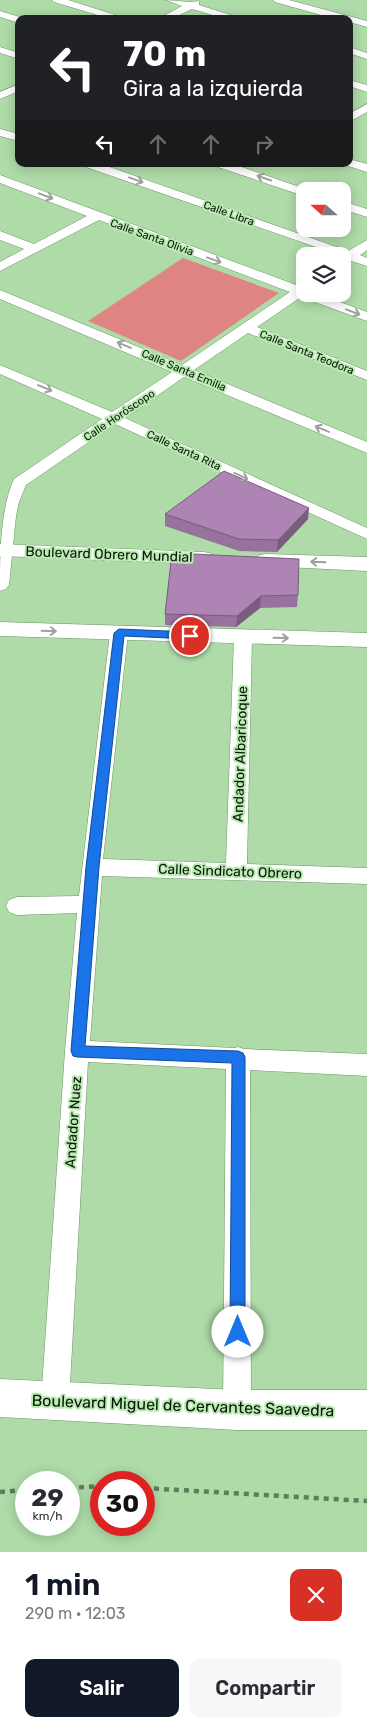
<!DOCTYPE html>
<html lang="es">
<meta charset="utf-8">
<style>
:root{--surface:#fff;--page:#f7f7f7;--text:#2b2b33;--muted:#7c7c81;--accent:#111827}
body{margin:0;font-family:Rubik,sans-serif;background:var(--page);color:var(--text);height:100vh;display:flex;flex-direction:column;font-size:19px;white-space:nowrap}
*{box-sizing:border-box;margin:0}
p{font-size:16px;color:var(--muted)}
.icon{flex:none;width:28px;height:28px;fill:none;stroke:currentColor;stroke-width:2;stroke-linecap:round;stroke-linejoin:round}
.map{position:relative;height:1552px;overflow:hidden}
.sheet{display:flex;flex-direction:column;background:var(--surface);flex:1}
.sheet>*{flex:none}
.guide{position:absolute;left:15px;top:15px;width:338px;height:152px;border-radius:10px;box-shadow:0 2px 12px #0003;background:#202124;color:#fff;overflow:hidden}
.needle{width:32px;rotate:291deg}
.buttons{position:absolute;left:296px;top:182px;display:grid;gap:10px}
.buttons a{display:grid;place-items:center;width:55px;height:55px;border-radius:10px;background:var(--surface);box-shadow:0 2px 12px #0003;font-size:25px}
.speed{position:absolute;left:15px;top:1471px;display:flex;gap:10px;font-size:25px;font-weight:700;text-align:center}
.speed>*{display:grid;place-content:center;width:65px;height:65px;border-radius:50%;background:var(--surface);box-shadow:0 2px 12px #0003;line-height:1}
.speed small{font-size:12px;font-weight:400}
.speed .limit{border:8px solid #d22;background:#fff;color:#111}
.pin{position:absolute;display:grid;place-items:center;width:42px;height:42px;color:#fff;margin:-21px;border:2px solid #fff;border-radius:50%;box-shadow:0 1px 5px #0007}
.me{position:absolute;width:55px;margin:-28px;rotate:0deg;stroke-linejoin:round;filter:drop-shadow(0 0 4px #0008)}
.turn{display:flex;align-items:center;gap:18px;height:105px;padding:0 25px;font-size:22px}
.turn .icon{width:65px;height:65px;stroke-width:2.5}
.turn b{display:block;font-size:35px;line-height:42px}
.lanes{display:flex;align-items:center;height:48px;padding:0 25px;background:#0003;justify-content:center;gap:25px;direction:ltr}
.lanes .off{opacity:.35}
.round{display:grid;place-items:center;flex:none;width:52px;height:52px;border-radius:10px;background:var(--page)}
.headline{display:flex;align-items:center;justify-content:space-between;height:85px;padding:0 25px}
h1{font-size:30px;font-weight:600;line-height:38px;color:var(--accent)}
.cta{display:flex;gap:10px;margin-top:auto;padding:10px 25px}
.cta a{flex:1;height:58px;border-radius:10px;background:var(--accent);color:#fff;font-size:20px;font-weight:600;line-height:58px;text-align:center}
.cta a+a{background:var(--page);color:var(--text)}
.map>svg:first-child{display:block}
.green{fill:#de8482}
.lines{fill:none;stroke-linecap:round;stroke-linejoin:round}
.minor-casing{stroke:#6b9565;stroke-width:1}
.tertiary-casing{stroke:#6b9565;stroke-width:1}
.primary-casing{stroke:#6b9565;stroke-width:1}
.path{stroke:#5e7d5a;stroke-width:4.5;stroke-dasharray:5 5;stroke-linecap:butt}
.minor{fill:#fff;fill-rule:evenodd}
.tertiary{fill:#fff;fill-rule:evenodd}
.primary{fill:#fff;fill-rule:evenodd}
.wall{fill:#96729c}
.shaded-wall{fill:#7a5c7f}
.building{fill:#ae84b5;stroke:#7a5c7f}
.oneway{stroke:#9ca29b}
.route{fill:#1a73e8;stroke:#114b97}
.labels{text-anchor:middle;stroke-width:4;stroke-linejoin:round;paint-order:stroke}
.far-street-label{font-size:11px;fill:#071705;stroke:#bbe9b4}
.street-label{font-size:14px;fill:#071705;stroke:#bbe9b4}
.near-street-label{font-size:16px;fill:#071705;stroke:#bbe9b4}
</style>
<div class="map">
<svg width="367" height="1552" viewBox="0 0 367 1552">
<rect width="100%" height="100%" fill="#aedba8"/>
<path class="green" d="M183,258l96,35 -98,68 -93,-40z"/>
<g class="lines">
<g class="minor-casing">
<g id="minor">
<path d="M52,0h16l60,19h-17l-57,-17z"/>
<path d="M166,0l24,2 9,-1v4l44,14h-17l-34,-10 -21,10h-13l24,-13z"/>
<path d="M273,0h16l78,21v6l-18,-5v-3h-14l-60,-17z"/>
<path d="M0,11l23,7v1h-4v4l-19,-6z"/>
<path d="M0,47l19,6v6l-19,-6z"/>
<path d="M349,47l18,6v6l-18,-6z"/>
<path d="M349,80l18,5v7l-18,-6z"/>
<path d="M19,84v7l-19,8v-7z"/>
<path d="M367,104v8l-18,10v-8z"/>
<path d="M0,129l19,5v7l-19,-5z"/>
<path d="M349,159l18,5v8l-22,-7 4,-1z"/>
<path d="M84,164h17l247,87 19,-11v10l-7,5 7,3v8l-16,-5 -9,4v-9l-256,-89z"/>
<path d="M216,164h17l78,27h-6v5l-4,-1 -83,-28z"/>
<path d="M0,175l299,111 6,-2v10h13l49,18v9l-66,-24 -44,30 110,44v9l-119,-47 -54,37 173,72v11l-183,-76 -59,41 242,110v11l-252,-115 -89,61 -7,17 -3,14 -7,69 -3,4 -6,2c0,-37 0,-81 14,-112l88,-60 -102,-45v-9l112,47 60,-40 -172,-73v-9l182,75 108,-73 -191,-72 -99,51v-9l24,-13 -24,-9v-9l34,13 53,-28 -87,-33z"/>
<path d="M342,201l25,8v8l-25,-8z"/>
<path d="M119,627l6,2 3,4 -25,226 123,4 8,-225 3,-4 6,-2 6,2 3,4 -5,226 120,4v16l-265,-8 -12,165 144,7 4,-1 6,2 123,5v22l-117,-6 1,340 -4,10 -10,4 -10,-4 -4,-10 3,-341 -138,-7 -19,340 -4,10 -10,4 -10,-4 -4,-10 24,-351 12,-138 -60,2 -8,-3 -3,-6 3,-6 8,-3 62,-1 31,-263 3,-4z"/>
</g>
</g>
<g class="tertiary-casing">
<g id="tertiary">
<path d="M0,544l203,8 7,1 3,5 -3,5 -7,1 -203,-8z"/>
<path d="M266,554l101,3v14l-101,-5 -7,-1 -3,-5 3,-5z"/>
<path d="M0,622l367,11v14l-367,-11z"/>
</g>
</g>
<g class="primary-casing">
<path id="primary" d="M0,1379l237,11h130v40h-130l-237,-13z"/>
</g>
<g class="path">
<path d="M69,1488l32,-2"/>
<path d="M144,1488l223,13"/>
<path d="M0,1492l26,-2"/>
</g>
<use href="#minor" class="minor"/>
<use href="#tertiary" class="tertiary"/>
<use href="#primary" class="primary"/>
</g>
<g class="wall">
<path d="M165,514l143,5 -31,33 -38,-1 -74,-25z"/>
<path d="M172,553l126,42 -1,12 -37,1 -24,19 -71,-2v-11z"/>
</g>
<g class="shaded-wall">
<path d="M309,508l-1,11 -31,33 1,-12z"/>
<path d="M261,596l-1,12 -24,19 1,-11z"/>
</g>
<g class="building">
<path d="M224,471l85,37 -31,32 -39,-1 -74,-25z"/>
<path d="M172,553l127,6 -1,36 -37,1 -24,20 -72,-2z"/>
</g>
<defs><path id="oneway-shaft" d="M-6 0H5M1.5-3L5.5 0L1.5 3" fill="none" stroke-width="1.6" stroke-linecap="round" stroke-linejoin="round" transform="scale(1.25)"/></defs>
<g class="oneway">
<use href="#oneway-shaft" transform="translate(264 178) rotate(-161)"/>
<use href="#oneway-shaft" transform="translate(136 180) rotate(20)"/>
<use href="#oneway-shaft" transform="translate(46 196) rotate(21)"/>
<use href="#oneway-shaft" transform="translate(214 260) rotate(20)"/>
<use href="#oneway-shaft" transform="translate(353 312) rotate(21)"/>
<use href="#oneway-shaft" transform="translate(124 345) rotate(-157)"/>
<use href="#oneway-shaft" transform="translate(45 388) rotate(23)"/>
<use href="#oneway-shaft" transform="translate(322 429) rotate(-157)"/>
<use href="#oneway-shaft" transform="translate(241 476) rotate(25)"/>
<use href="#oneway-shaft" transform="translate(318 562) rotate(-178)"/>
<use href="#oneway-shaft" transform="translate(49 631) rotate(2)"/>
<use href="#oneway-shaft" transform="translate(281 638) rotate(1)"/>
</g>
<path class="route" d="M119,629l71,3 5,4 -5,3 -66,-3 -25,231 -14,179 153,5 5,2 2,4v275l-2,5 -5,2 -6,-2 -2,-5 2,-269 -155,-6 -4,-1 -2,-5 15,-184 28,-234z"/>
<g class="labels">
<g class="far-street-label">
<text transform="translate(229 213) rotate(20)" y="4">Calle Libra</text>
<text transform="translate(152 237) rotate(20)" y="4">Calle Santa Olivia</text>
<text transform="translate(307 352) rotate(22)" y="4">Calle Santa Teodora</text>
<text transform="translate(184 370) rotate(23)" y="4">Calle Santa Emilia</text>
<text transform="translate(119 415) rotate(-34)" y="4">Calle Horóscopo</text>
<text transform="translate(184 450) rotate(25)" y="4">Calle Santa Rita</text>
</g>
<g class="street-label">
<text transform="translate(109 554) rotate(2)" y="5">Boulevard Obrero Mundial</text>
<text transform="translate(240 754) rotate(-88)" y="5">Andador Albaricoque</text>
<text transform="translate(230 871) rotate(2)" y="5">Calle Sindicato Obrero</text>
<text transform="translate(73 1122) rotate(-86)" y="5">Andador Nuez</text>
</g>
<g class="near-street-label">
<text transform="translate(183 1405) rotate(2)" y="6">Boulevard Miguel de Cervantes Saavedra</text>
</g>
</g>
</svg>
<div class="buttons">
<a><svg class="needle" viewBox="-14 -14 28 28"><path d="M0-13l5 13h-10z" fill="#e53935"/><path d="M0 13l5-13h-10z" fill="#7c7c81"/></svg></a>
<a><svg class="icon" aria-label="layers" viewBox="0 0 24 24"><path d="M12 4l9 5-9 5-9-5zM3 14l9 5 9-5"/></svg></a>
</div>
<div class="speed"><div>29<small>km/h</small></div><div class="limit">30</div></div>
<div class="pin" style="left:190px;top:636px;background:#d93025"><svg class="icon" aria-label="arrive" viewBox="0 0 24 24"><path d="M6 21V4h12l-3 4 3 4H6"/></svg></div>
<svg class="me" style="left:238px;top:1332px" viewBox="-20 -20 40 40"><circle r="19" fill="#fff"/><path d="M0-13L10 11 0 6-10 11z" fill="#1a73e8"/></svg>
<div class="guide">
<div class="turn"><svg class="icon" aria-label="left" viewBox="0 0 24 24"><path d="M17 20v-9H6M10 6l-5 5 5 5"/></svg><div><b>70 m</b>Gira a la izquierda</div></div>
<div class="lanes"><svg class="icon" aria-label="left" viewBox="0 0 24 24"><path d="M17 20v-9H6M10 6l-5 5 5 5"/></svg><svg class="icon off" aria-label="ahead" viewBox="0 0 24 24"><path d="M12 20V5M6 11l6-6 6 6"/></svg><svg class="icon off" aria-label="ahead" viewBox="0 0 24 24"><path d="M12 20V5M6 11l6-6 6 6"/></svg><svg class="icon off" aria-label="right" viewBox="0 0 24 24"><path d="M7 20v-9h11M14 6l5 5-5 5"/></svg></div>
</div>
</div>
<section class="sheet">
<div class="headline"><div><h1>1 min</h1><p>290 m · 12:03</p></div><a class="round" style="background:#d93025;color:#fff"><svg class="icon" aria-label="close" viewBox="0 0 24 24"><path d="M6 6l12 12M18 6L6 18"/></svg></a></div>
<div class="cta"><a>Salir</a><a>Compartir</a></div>
</section>
